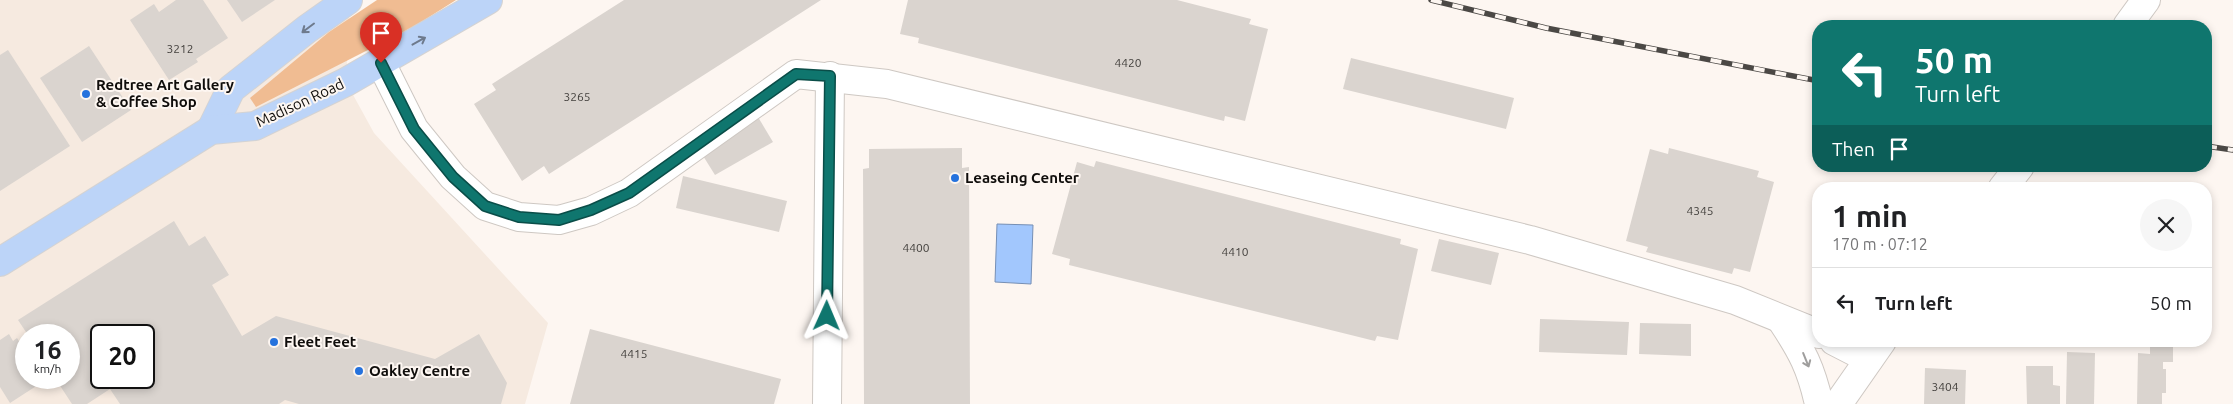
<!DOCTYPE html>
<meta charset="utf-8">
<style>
:root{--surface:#fff;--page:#f6f6f6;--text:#202124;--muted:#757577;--line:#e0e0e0}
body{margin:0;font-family:Ubuntu,sans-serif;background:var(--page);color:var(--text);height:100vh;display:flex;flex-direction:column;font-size:19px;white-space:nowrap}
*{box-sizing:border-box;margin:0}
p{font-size:16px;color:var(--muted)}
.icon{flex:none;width:28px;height:28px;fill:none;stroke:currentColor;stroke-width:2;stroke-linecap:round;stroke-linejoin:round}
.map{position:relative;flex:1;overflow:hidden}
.drawer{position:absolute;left:1812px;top:182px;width:400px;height:165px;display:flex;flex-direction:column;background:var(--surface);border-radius:20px;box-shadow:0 2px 8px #0003}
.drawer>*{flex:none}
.banner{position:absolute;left:1812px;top:20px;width:400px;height:152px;border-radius:20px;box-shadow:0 2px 8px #0003;background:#0f766e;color:#fff;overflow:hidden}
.speed{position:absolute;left:15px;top:324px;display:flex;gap:10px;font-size:25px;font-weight:700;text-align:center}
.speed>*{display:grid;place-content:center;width:65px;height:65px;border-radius:50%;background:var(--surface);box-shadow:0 2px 8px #0003;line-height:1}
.speed small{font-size:12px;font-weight:400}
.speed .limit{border:2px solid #111;border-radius:8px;background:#fff;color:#111}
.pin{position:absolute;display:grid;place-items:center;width:42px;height:42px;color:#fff;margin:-51px -21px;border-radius:50% 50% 50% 0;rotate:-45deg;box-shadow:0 0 5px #0007}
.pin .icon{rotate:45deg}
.me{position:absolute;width:55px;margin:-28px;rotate:1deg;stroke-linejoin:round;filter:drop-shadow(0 0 4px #0008)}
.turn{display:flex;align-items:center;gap:18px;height:105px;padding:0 20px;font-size:22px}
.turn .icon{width:65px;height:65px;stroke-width:2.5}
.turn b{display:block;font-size:35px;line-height:42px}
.then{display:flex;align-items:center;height:48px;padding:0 20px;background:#0003;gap:10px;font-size:19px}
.round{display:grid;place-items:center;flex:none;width:52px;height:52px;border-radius:26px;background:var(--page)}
.headline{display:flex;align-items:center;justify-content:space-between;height:85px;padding:0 20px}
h1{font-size:30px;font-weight:600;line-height:38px}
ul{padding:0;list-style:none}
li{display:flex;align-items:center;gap:15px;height:70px;padding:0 20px;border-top:1px solid var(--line)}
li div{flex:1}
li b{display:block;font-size:19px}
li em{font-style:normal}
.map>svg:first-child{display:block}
.built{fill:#f6eae0;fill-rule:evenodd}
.green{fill:#f0bc92}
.water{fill:#a2c7fd;stroke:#768fb4}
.building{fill:#dad4cf;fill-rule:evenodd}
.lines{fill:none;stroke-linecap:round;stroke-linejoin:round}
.minor-casing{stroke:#cec8c3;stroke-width:30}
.major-casing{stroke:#d4d3d3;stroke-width:30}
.minor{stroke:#fff;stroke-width:28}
.major{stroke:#bcd4f8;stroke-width:28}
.rail-casing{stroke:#4b4845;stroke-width:5.5}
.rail{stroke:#fdf6f1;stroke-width:4;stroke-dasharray:11;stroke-linecap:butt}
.oneway{stroke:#6e7a8d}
.oneway2{stroke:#9f9e9d}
.route-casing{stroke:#0a4d48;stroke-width:12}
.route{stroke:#0f766e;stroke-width:9}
.poi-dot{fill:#2572dd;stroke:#fdf6f1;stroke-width:2}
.labels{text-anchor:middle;stroke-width:4;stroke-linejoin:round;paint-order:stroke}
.number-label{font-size:12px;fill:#423f3c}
.poi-label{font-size:15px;font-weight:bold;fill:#0f0d0b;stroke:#fdf6f1;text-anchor:start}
.street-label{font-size:15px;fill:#0f0d0b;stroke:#fdf6f1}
</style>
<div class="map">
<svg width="2233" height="404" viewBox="0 0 2233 404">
<rect width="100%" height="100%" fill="#fdf6f1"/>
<path class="built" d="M0,0h350l-4,82 28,51 174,190 -23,81h-525zM26,335h43v43h-43zM101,335h43v43h-43z"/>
<path class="green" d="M377,0h79l-41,26 -159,81 -6,-9 79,-66z"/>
<path class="water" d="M997,224l36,1 -2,59 -36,-2z"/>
<g class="building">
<path d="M176,0h27l25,38 -32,21 2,3 -29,18 -39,-60 24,-16 5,8z"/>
<path d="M227,0h48l-33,22z"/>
<path d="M624,0h197l-272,174 -5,-8 -22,15 -48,-77 22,-14 -4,-6z"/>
<path d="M908,0h269l74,19 -2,5 19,5 -23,92 -20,-5 -1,5 -306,-78 1,-5 -19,-4z"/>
<path d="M89,46l42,64 -49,32 -42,-64z"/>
<path d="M8,50l62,96 -70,45v-136z"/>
<path d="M1351,58l163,40 -8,31 -163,-40z"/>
<path d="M758,117l15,25 -58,33 -15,-24z"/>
<path d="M962,148v20l7,-1 1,237h-106l-1,-235 6,-1v-19z"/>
<path d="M1669,148l90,23 -2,6 17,5 -24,90 -16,-4 -2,6 -86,-22 2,-5 -22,-6 24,-92 18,5z"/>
<path d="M1096,161l305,78 -1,5 18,5 -20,91 -21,-4 -2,5 -306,-76 1,-6 -18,-5 25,-92 17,5z"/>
<path d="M683,176l104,25 -8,31 -103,-24z"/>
<path d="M174,221l15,25 16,-10 24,39 -17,10 30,51 34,-20 159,43 44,-25 28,49 -6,21h-202l-14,-4 -6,4h-159l-10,-15 -23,15h-15l-17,-26h14v-43h-41l-10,-15zM101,335h43v43h-43z"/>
<path d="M1439,239l60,14 -8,32 -60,-14z"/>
<path d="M1540,319l89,3 -2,33 -88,-3z"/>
<path d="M1640,323l51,1v32l-52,-2z"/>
<path d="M590,329l191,50 -7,25h-204z"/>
<path d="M9,334l4,7 4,-3 9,15v25h16l2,3 -34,22 -10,-16v-47z"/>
<path d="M2150,344l23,1v17h-10v7h3v24h-4v11h-25l1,-51 12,1z"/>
<path d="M2067,352l28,1 -1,51h-28z"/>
<path d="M2026,366h27v19l7,1v18h-33z"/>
<path d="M1925,368l41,2 -1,34h-41z"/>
</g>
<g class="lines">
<g class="minor-casing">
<g id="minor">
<path d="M2127,26l19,-26"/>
<path d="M381,63l33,66 39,48 32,29 34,11 40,3 32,-9 38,-18 167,-119 91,10 643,156 205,60 84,34"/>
<path d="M2002,189l18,-23"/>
<path d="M1782,321c20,30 29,47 37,83"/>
<path d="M1834,341l35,18"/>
<path d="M827,404l3,-328"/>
<path d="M1838,404l44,-63"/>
</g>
</g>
<g class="major-casing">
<g id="major">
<path d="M211,130l20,-41 76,-60 41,-29"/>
<path d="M0,262l211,-132 44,-4 91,-44 142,-82"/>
</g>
</g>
<use href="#minor" class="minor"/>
<use href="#major" class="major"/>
<g class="rail-casing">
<g id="rail">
<path d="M1431,0l115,28 273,53"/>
<path d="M2206,146l27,4"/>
</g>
</g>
<use href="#rail" class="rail"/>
</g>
<defs><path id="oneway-shaft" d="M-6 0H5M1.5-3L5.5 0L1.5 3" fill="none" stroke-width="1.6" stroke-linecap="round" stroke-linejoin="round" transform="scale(1.25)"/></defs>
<g class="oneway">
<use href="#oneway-shaft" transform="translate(308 28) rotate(143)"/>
<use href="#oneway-shaft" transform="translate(419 41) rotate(-29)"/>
</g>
<use class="oneway2" href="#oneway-shaft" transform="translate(1806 360) rotate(68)"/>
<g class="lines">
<g class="route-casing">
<path id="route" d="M381,63l33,66 39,48 32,29 34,11 40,3 32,-10 38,-17 167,-119 34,2 -3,240"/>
</g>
<use href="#route" class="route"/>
</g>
<g class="poi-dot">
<circle cx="86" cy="94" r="5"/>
<circle cx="955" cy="178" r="5"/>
<circle cx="274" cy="342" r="5"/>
<circle cx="359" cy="371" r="5"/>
</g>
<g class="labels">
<g class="number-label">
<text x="180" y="53">3212</text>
<text x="1128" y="67">4420</text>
<text x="577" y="101">3265</text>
<text x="1700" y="215">4345</text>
<text x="916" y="252">4400</text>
<text x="1235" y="256">4410</text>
<text x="634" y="358">4415</text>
<text x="1945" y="391">3404</text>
</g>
<g class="poi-label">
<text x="96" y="90">Redtree Art Gallery<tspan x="96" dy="17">&amp; Coffee Shop</tspan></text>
<text x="965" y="183">Leaseing Center</text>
<text x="284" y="347">Fleet Feet</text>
<text x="369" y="376">Oakley Centre</text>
</g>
<g class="street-label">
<text transform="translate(300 103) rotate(-25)" y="5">Madison Road</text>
</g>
</g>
</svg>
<div class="speed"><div>16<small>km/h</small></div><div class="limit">20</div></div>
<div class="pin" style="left:381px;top:63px;background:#d93025"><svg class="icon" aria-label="arrive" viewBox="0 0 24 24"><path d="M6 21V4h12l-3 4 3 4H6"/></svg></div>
<svg class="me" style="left:827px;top:316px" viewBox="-20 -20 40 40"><path d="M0-17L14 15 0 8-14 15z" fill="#0f766e" stroke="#fff" stroke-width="4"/></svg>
<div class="banner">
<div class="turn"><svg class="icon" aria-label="left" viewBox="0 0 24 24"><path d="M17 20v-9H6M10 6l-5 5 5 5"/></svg><div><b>50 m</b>Turn left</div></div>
<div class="then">Then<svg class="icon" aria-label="arrive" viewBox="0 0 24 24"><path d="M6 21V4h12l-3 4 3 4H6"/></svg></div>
</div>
<section class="drawer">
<div class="headline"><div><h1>1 min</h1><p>170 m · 07:12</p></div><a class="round"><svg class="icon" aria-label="close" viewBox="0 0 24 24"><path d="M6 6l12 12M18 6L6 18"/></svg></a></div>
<ul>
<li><svg class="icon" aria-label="left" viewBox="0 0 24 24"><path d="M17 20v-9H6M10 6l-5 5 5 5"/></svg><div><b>Turn left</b></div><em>50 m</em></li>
</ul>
</section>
</div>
